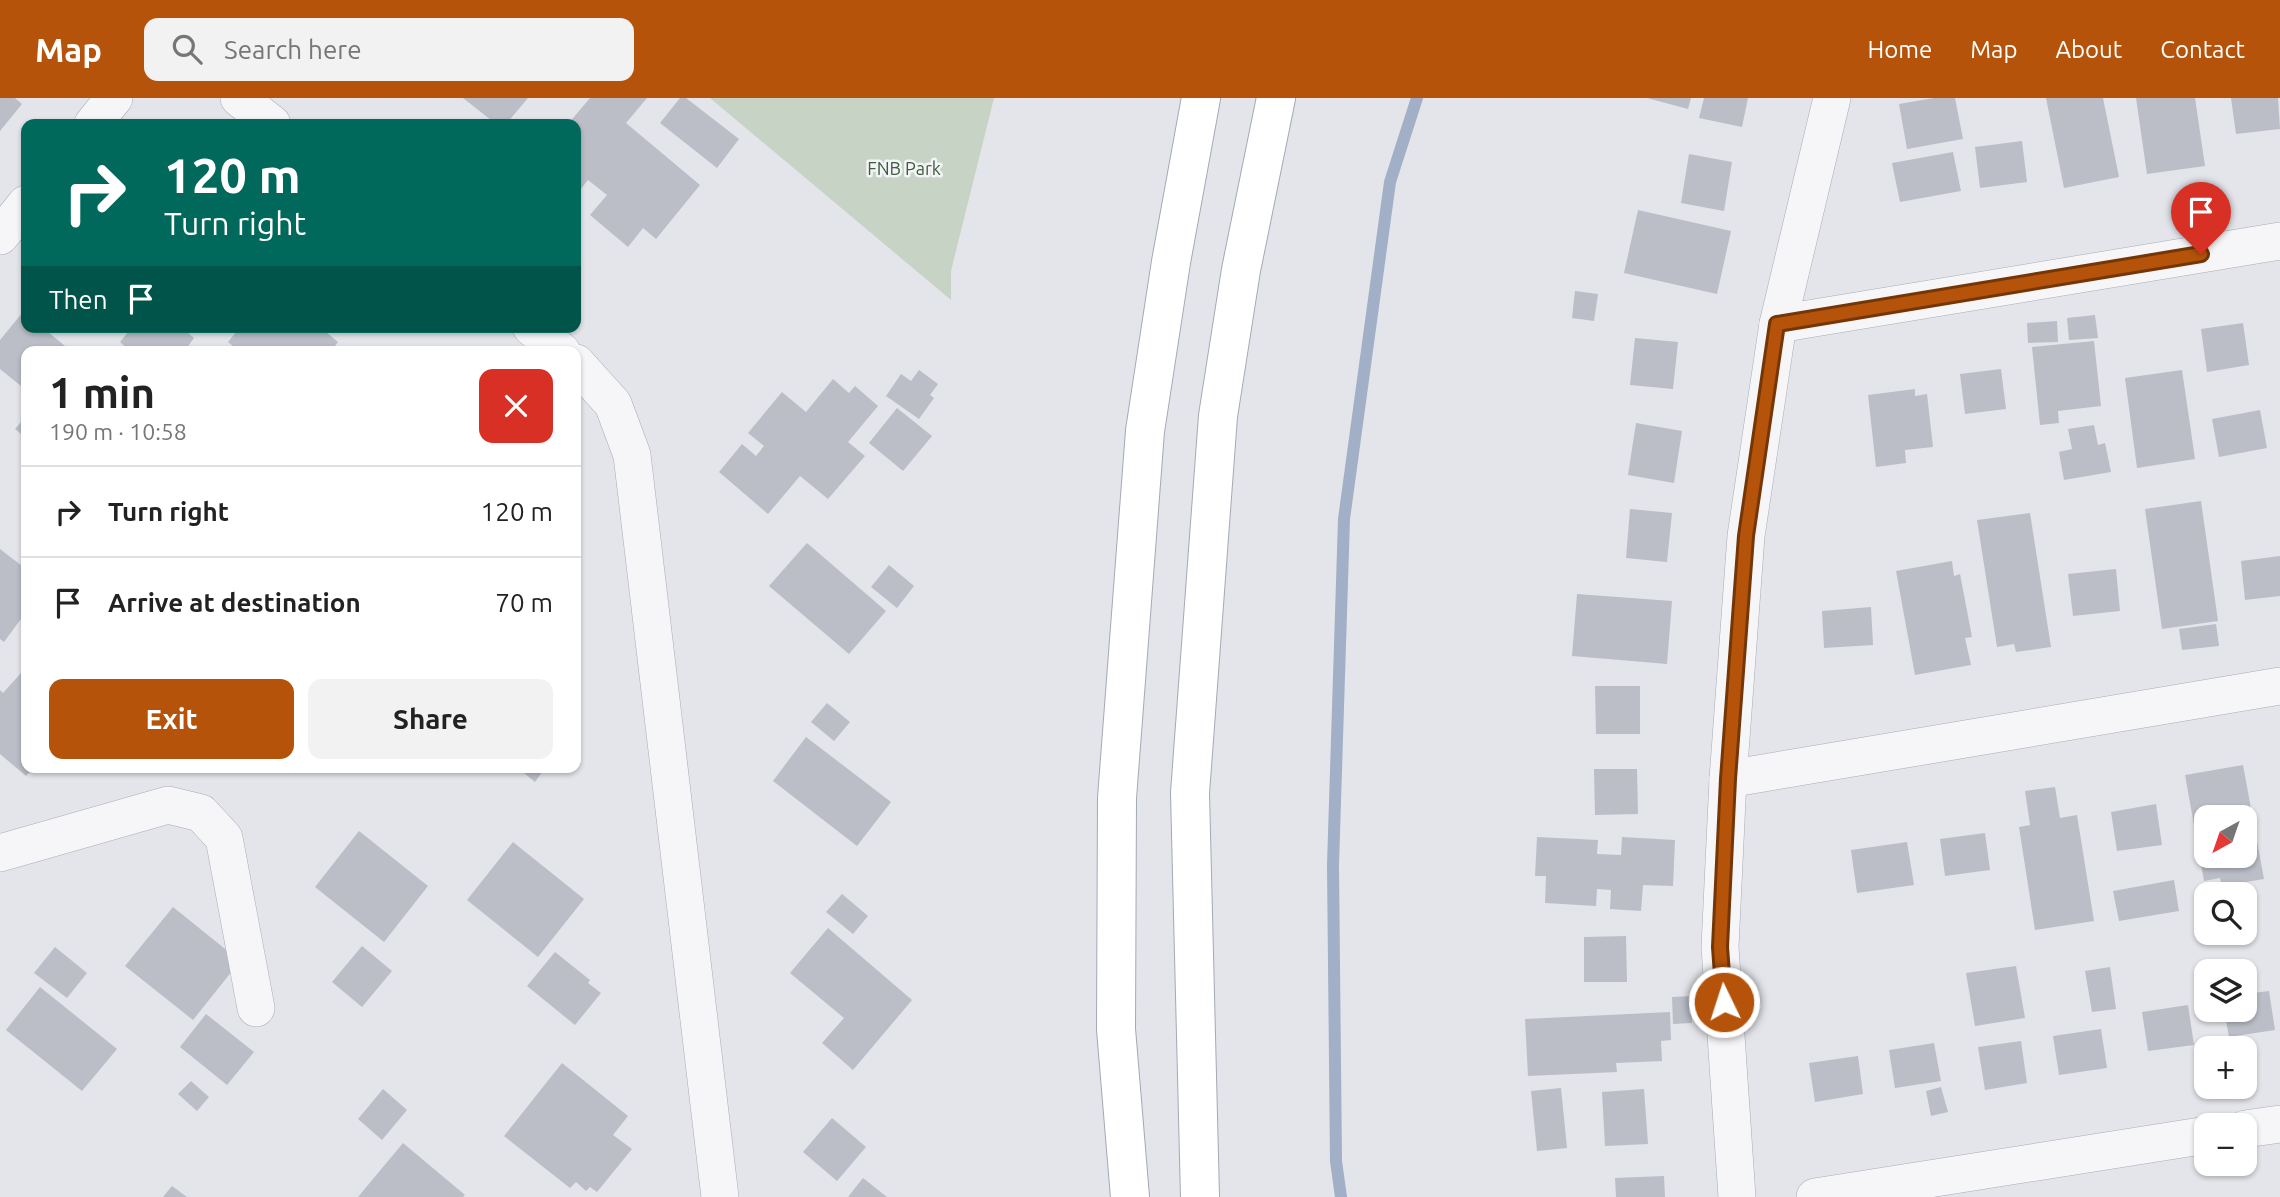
<!DOCTYPE html>
<meta charset="utf-8">
<style>
:root{--surface:#fff;--page:#f2f2f2;--text:#222;--muted:#767676;--line:#e0e0e0;--accent:#b45309}
body{margin:0;font-family:Ubuntu,sans-serif;background:var(--page);color:var(--text);height:100vh;display:flex;flex-direction:column;font-size:26px;white-space:nowrap}
*{box-sizing:border-box;margin:0}
p{font-size:23px;color:var(--muted)}
.icon{flex:none;width:38px;height:38px;fill:none;stroke:currentColor;stroke-width:2;stroke-linecap:round;stroke-linejoin:round}
.map{position:relative;flex:1;overflow:hidden}
.drawer{position:absolute;left:21px;top:248px;width:560px;height:427px;display:flex;flex-direction:column;background:var(--surface);border-radius:14px;box-shadow:0 2px 5px #0004}
.drawer>*{flex:none}
.guide{position:absolute;left:21px;top:21px;width:560px;height:214px;border-radius:14px;box-shadow:0 2px 5px #0004;background:#00695c;color:#fff;overflow:hidden}
.needle{width:46px;rotate:220deg}
.fabs{position:absolute;left:2194px;top:707px;display:grid;gap:14px}
.fabs a{display:grid;place-items:center;width:63px;height:63px;border-radius:14px;background:var(--surface);box-shadow:0 2px 5px #0004;font-size:35px}
.pin{position:absolute;display:grid;place-items:center;width:60px;height:60px;color:#fff;margin:-72px -30px;border-radius:50% 50% 50% 0;rotate:-45deg;box-shadow:0 0 7px #0007}
.pin .icon{rotate:45deg}
.me{position:absolute;width:77px;margin:-38px;rotate:356deg;stroke-linejoin:round;filter:drop-shadow(0 0 5px #0008)}
.turn{display:flex;align-items:center;gap:24px;height:147px;padding:0 28px;font-size:32px}
.turn .icon{width:91px;height:91px;stroke-width:2.5}
.turn b{display:block;font-size:49px;line-height:60px}
.then{display:flex;align-items:center;height:66px;padding:0 28px;background:#0003;gap:14px;font-size:26px}
.round{display:grid;place-items:center;flex:none;width:74px;height:74px;border-radius:14px;background:var(--page)}
.summary{display:flex;align-items:center;justify-content:space-between;height:119px;padding:0 28px}
h1{font-size:42px;font-weight:700;line-height:52px}
.button{display:flex;gap:14px;margin-top:auto;padding:14px 28px}
.button a{flex:1;height:80px;border-radius:14px;background:var(--accent);color:#fff;font-size:28px;font-weight:700;line-height:80px;text-align:center}
.button a+a{background:var(--page);color:var(--text)}
ul{padding:0;list-style:none}
li{display:flex;align-items:center;gap:21px;height:91px;padding:0 28px;border-top:2px solid var(--line)}
li div{flex:1}
li b{display:block;font-size:26px}
li em{font-style:normal}
header{display:flex;align-items:center;gap:42px;box-sizing:border-box;height:98px;padding:0 35px;background:var(--accent);color:#fff}
header strong{font-size:33px}
nav{display:flex;gap:38px;margin-inline-start:auto;font-size:24px}
.search{width:490px;height:63px;background:var(--page);display:flex;align-items:center;gap:18px;box-sizing:border-box;padding:0 24px;border-radius:14px;color:var(--muted);font-size:26px}
.map>svg:first-child{display:block}
.green{fill:#c7d3c5}
.lines{fill:none;stroke-linecap:round;stroke-linejoin:round}
.stream{stroke:#a1b0c7;stroke-width:12}
.building{fill:#bbbec7;fill-rule:evenodd}
.minor-casing{stroke:#a8acb4;stroke-width:38}
.primary-casing{stroke:#a3a9b5;stroke-width:40}
.minor{stroke:#f6f6f9;stroke-width:37}
.primary{stroke:#fff;stroke-width:38}
.route-casing{stroke:#753606;stroke-width:18}
.route{stroke:#b45309;stroke-width:12}
.labels{text-anchor:middle;stroke-width:5;stroke-linejoin:round;paint-order:stroke}
.park-label{font-size:18px;fill:#3e5c3b;stroke:#f3f4f8}
</style>
<header>
<strong>Map</strong>
<div class="search"><svg class="icon" aria-label="search" viewBox="0 0 24 24"><circle cx="10" cy="10" r="6"/><path d="M15 15l6 6"/></svg>Search here</div>
<nav><a>Home</a><a>Map</a><a>About</a><a>Contact</a></nav>
</header>
<div class="map">
<svg width="2280" height="1099" viewBox="0 0 2280 1099">
<rect width="100%" height="100%" fill="#e3e5ea"/>
<path class="green" d="M710,0h284l-43,173v29z"/>
<g class="lines">
<path class="stream" d="M1341,1099l-5,-36 -3,-296 11,-346 46,-337 27,-84"/>
</g>
<g class="building">
<path d="M0,0h15l7,6 -22,27z"/>
<path d="M463,0h65l-22,26h-10z"/>
<path d="M590,0h57l-21,25 74,62 -44,54 -13,-11 -15,19 -38,-32 17,-20 -19,-15 -12,15v-71h-8z"/>
<path d="M680,0h6l53,41 -22,29 -57,-45z"/>
<path d="M1647,0h44l-3,11z"/>
<path d="M1704,0h44l-6,29 -43,-9z"/>
<path d="M1934,0h21l8,41 -56,10 -8,-45z"/>
<path d="M2046,0h57l16,79 -55,11z"/>
<path d="M2136,0h59l10,68 -58,8z"/>
<path d="M2231,0h47l2,31 -44,5z"/>
<path d="M2022,43l5,41 -47,6 -5,-41z"/>
<path d="M1953,54l8,39 -61,11 -8,-39z"/>
<path d="M1689,56l43,8 -8,49 -43,-8z"/>
<path d="M1638,112l93,21 -14,63 -93,-21z"/>
<path d="M1575,193l23,3 -4,27 -22,-3z"/>
<path d="M23,214l3,3v12h16l23,19 -5,6h-34v38l-26,-21v-29z"/>
<path d="M2095,217l3,23 -29,2 -2,-22z"/>
<path d="M2057,223l1,21 -30,1 -1,-20z"/>
<path d="M2243,225l6,42 -42,7 -6,-43z"/>
<path d="M132,229h49l13,11 -10,14h-53l-11,-10z"/>
<path d="M240,229h80l18,15 -8,10h-90l-12,-10z"/>
<path d="M1635,240l43,4 -5,47 -43,-4z"/>
<path d="M2094,243l7,65 -43,5 1,12 -19,2 -8,-78z"/>
<path d="M2001,271l5,40 -41,5 -5,-40z"/>
<path d="M919,272l19,14 -8,11 4,3 -15,21 -33,-23 15,-22 10,7z"/>
<path d="M2182,272l13,89 -58,9 -12,-90z"/>
<path d="M833,281l16,14 6,-7 23,20 -30,36 17,14 -37,43 -28,-23 -32,38 -49,-42 23,-28 14,12 8,-10 -16,-13 34,-41 24,20z"/>
<path d="M1915,291v7l12,-2 6,53 -28,3 1,13 -30,4 -8,-72z"/>
<path d="M897,310l35,28 -29,35 -34,-28z"/>
<path d="M2260,312l7,38 -48,9 -7,-38z"/>
<path d="M26,318v22l-11,-9z"/>
<path d="M1636,325l46,8 -8,52 -46,-8z"/>
<path d="M2094,327l4,20 7,-2 6,29 -47,8 -5,-28 13,-3 -4,-20z"/>
<path d="M2201,403l17,120 -56,8 -17,-120z"/>
<path d="M1630,411l42,4 -5,49 -41,-4z"/>
<path d="M2030,415l21,134 -35,5 -2,-8 -17,3 -20,-127z"/>
<path d="M807,445l79,68 -37,43 -80,-68z"/>
<path d="M0,451l26,20v43l-22,30 -4,-3z"/>
<path d="M2280,458v40l-35,4 -4,-39z"/>
<path d="M1952,463l2,15 6,-2 12,63 -7,1 6,27 -56,10 -19,-104z"/>
<path d="M889,467l25,21 -17,22 -26,-21z"/>
<path d="M2116,471l4,42 -47,5 -5,-42z"/>
<path d="M1577,496l95,7 -5,63 -95,-8z"/>
<path d="M1871,509l2,38 -49,3 -2,-37z"/>
<path d="M2216,526l3,22 -37,4 -3,-21z"/>
<path d="M21,575l5,4v91h7l-7,8 -26,-22v-64l3,3z"/>
<path d="M1595,588h45v48h-44z"/>
<path d="M827,605l23,19 -16,19 -23,-19z"/>
<path d="M806,639l85,65 -34,44 -84,-65z"/>
<path d="M2243,667l21,114 -42,7 -2,-8 -16,3 -19,-106zM2207,719h38v39h-38z"/>
<path d="M518,670h27l-10,14z"/>
<path d="M1594,671h43l1,45 -43,1z"/>
<path d="M2055,689l5,31 17,-3 17,106 -59,9 -16,-103 11,-2 -5,-34z"/>
<path d="M2156,706l6,41 -45,6 -6,-39z"/>
<path d="M359,733l69,55 -44,56 -69,-55z"/>
<path d="M1985,735l5,37 -45,6 -5,-37z"/>
<path d="M1537,739l61,3 -1,14 24,1 1,-18 53,3 -2,46 -30,-1 -2,26 -31,-2 1,-19 -14,-1 -1,17 -51,-3 1,-27h-11z"/>
<path d="M513,744l71,57 -46,58 -71,-57z"/>
<path d="M1907,744l7,43 -57,8 -6,-43z"/>
<path d="M2174,782l5,31 -60,10 -6,-30z"/>
<path d="M842,796l26,22 -15,18 -27,-22z"/>
<path d="M173,809l67,54 -47,59 -68,-54z"/>
<path d="M828,830l84,72 -59,70 -31,-27 22,-25 -54,-45z"/>
<path d="M1626,838l1,46h-43v-45z"/>
<path d="M362,848l30,25 -30,36 -30,-25z"/>
<path d="M55,849l32,26 -20,25 -33,-25z"/>
<path d="M555,854l35,28 -2,3 13,10 -26,32 -48,-39z"/>
<path d="M2016,868l9,52 -50,8 -9,-53z"/>
<path d="M2110,869l6,42 -24,3 -7,-41z"/>
<path d="M40,889l77,62 -35,42 -76,-61z"/>
<path d="M2269,893l6,39 -46,7 -5,-27h21v-16z"/>
<path d="M1691,898l1,27 -19,1 -1,-27z"/>
<path d="M2188,907l6,40 -46,6 -6,-39z"/>
<path d="M1670,914l1,28 -10,1 1,20 -46,2 1,9 -89,4 -3,-57z"/>
<path d="M206,916l48,38 -27,33 -47,-38z"/>
<path d="M2101,931l6,39 -48,7 -6,-39z"/>
<path d="M2021,943l6,42 -42,7 -7,-43z"/>
<path d="M1934,945l7,38 -46,7 -6,-38z"/>
<path d="M1858,958l5,38 -48,8 -6,-39z"/>
<path d="M562,965l66,53 -15,19 19,14 -35,43 -7,-5 -4,4 -10,-9 -6,6 -66,-52z"/>
<path d="M191,983l18,16 -12,14 -19,-17z"/>
<path d="M1941,989l7,25 -17,4 -5,-25z"/>
<path d="M1561,990l6,60 -30,3 -6,-60z"/>
<path d="M383,991l24,21 -25,30 -24,-21z"/>
<path d="M1644,991l4,55 -43,2 -3,-54z"/>
<path d="M832,1020l34,29 -29,34 -34,-29z"/>
<path d="M403,1045l62,52 -2,2h-105z"/>
<path d="M1664,1078l1,21h-49l-1,-19z"/>
<path d="M863,1080l24,19h-39z"/>
<path d="M172,1088l15,11h-24z"/>
</g>
<g class="lines">
<g class="minor-casing">
<g id="minor">
<path d="M239,0l33,26"/>
<path d="M93,26l21,-26"/>
<path d="M0,138l26,-32"/>
<path d="M1778,226l502,-83"/>
<path d="M531,229l31,25"/>
<path d="M576,265l37,41 19,51 88,742"/>
<path d="M1728,681l552,-93"/>
<path d="M0,755l168,-48 33,8 23,25 32,170"/>
<path d="M2245,1031l35,-5"/>
<path d="M1737,1099l-17,-250 8,-168 18,-243 32,-212 54,-226"/>
<path d="M1815,1099l392,-62"/>
</g>
</g>
<g class="primary-casing">
<g id="primary">
<path d="M1130,1099l-14,-168 1,-231 28,-367 26,-169 30,-164"/>
<path d="M1200,1099l-10,-404 28,-377 23,-146 35,-172"/>
</g>
</g>
<use href="#minor" class="minor"/>
<use href="#primary" class="primary"/>
</g>
<g class="lines">
<g class="route-casing">
<path id="route" d="M1724,904l-4,-55 8,-168 18,-243 31,-212 424,-70"/>
</g>
<use href="#route" class="route"/>
</g>
<g class="labels">
<g class="park-label">
<text x="904" y="77">FNB Park</text>
</g>
</g>
</svg>
<div class="fabs">
<a><svg class="needle" viewBox="-14 -14 28 28"><path d="M0-13l5 13h-10z" fill="#e53935"/><path d="M0 13l5-13h-10z" fill="#767676"/></svg></a>
<a><svg class="icon" aria-label="search" viewBox="0 0 24 24"><circle cx="10" cy="10" r="6"/><path d="M15 15l6 6"/></svg></a>
<a><svg class="icon" aria-label="layers" viewBox="0 0 24 24"><path d="M12 4l9 5-9 5-9-5zM3 14l9 5 9-5"/></svg></a>
<a>+</a>
<a>−</a>
</div>
<div class="pin" style="left:2201px;top:156px;background:#d93025"><svg class="icon" aria-label="arrive" viewBox="0 0 24 24"><path d="M6 21V4h12l-3 4 3 4H6"/></svg></div>
<svg class="me" style="left:1724px;top:904px" viewBox="-20 -20 40 40"><circle r="17" fill="#b45309" stroke="#fff" stroke-width="3"/><path d="M0-11L8 9 0 5-8 9z" fill="#fff"/></svg>
<div class="guide">
<div class="turn"><svg class="icon" aria-label="right" viewBox="0 0 24 24"><path d="M7 20v-9h11M14 6l5 5-5 5"/></svg><div><b>120 m</b>Turn right</div></div>
<div class="then">Then<svg class="icon" aria-label="arrive" viewBox="0 0 24 24"><path d="M6 21V4h12l-3 4 3 4H6"/></svg></div>
</div>
<section class="drawer">
<div class="summary"><div><h1>1 min</h1><p>190 m · 10:58</p></div><a class="round" style="background:#d93025;color:#fff"><svg class="icon" aria-label="close" viewBox="0 0 24 24"><path d="M6 6l12 12M18 6L6 18"/></svg></a></div>
<ul>
<li><svg class="icon" aria-label="right" viewBox="0 0 24 24"><path d="M7 20v-9h11M14 6l5 5-5 5"/></svg><div><b>Turn right</b></div><em>120 m</em></li>
<li><svg class="icon" aria-label="arrive" viewBox="0 0 24 24"><path d="M6 21V4h12l-3 4 3 4H6"/></svg><div><b>Arrive at destination</b></div><em>70 m</em></li>
</ul>
<div class="button"><a>Exit</a><a>Share</a></div>
</section>
</div>
